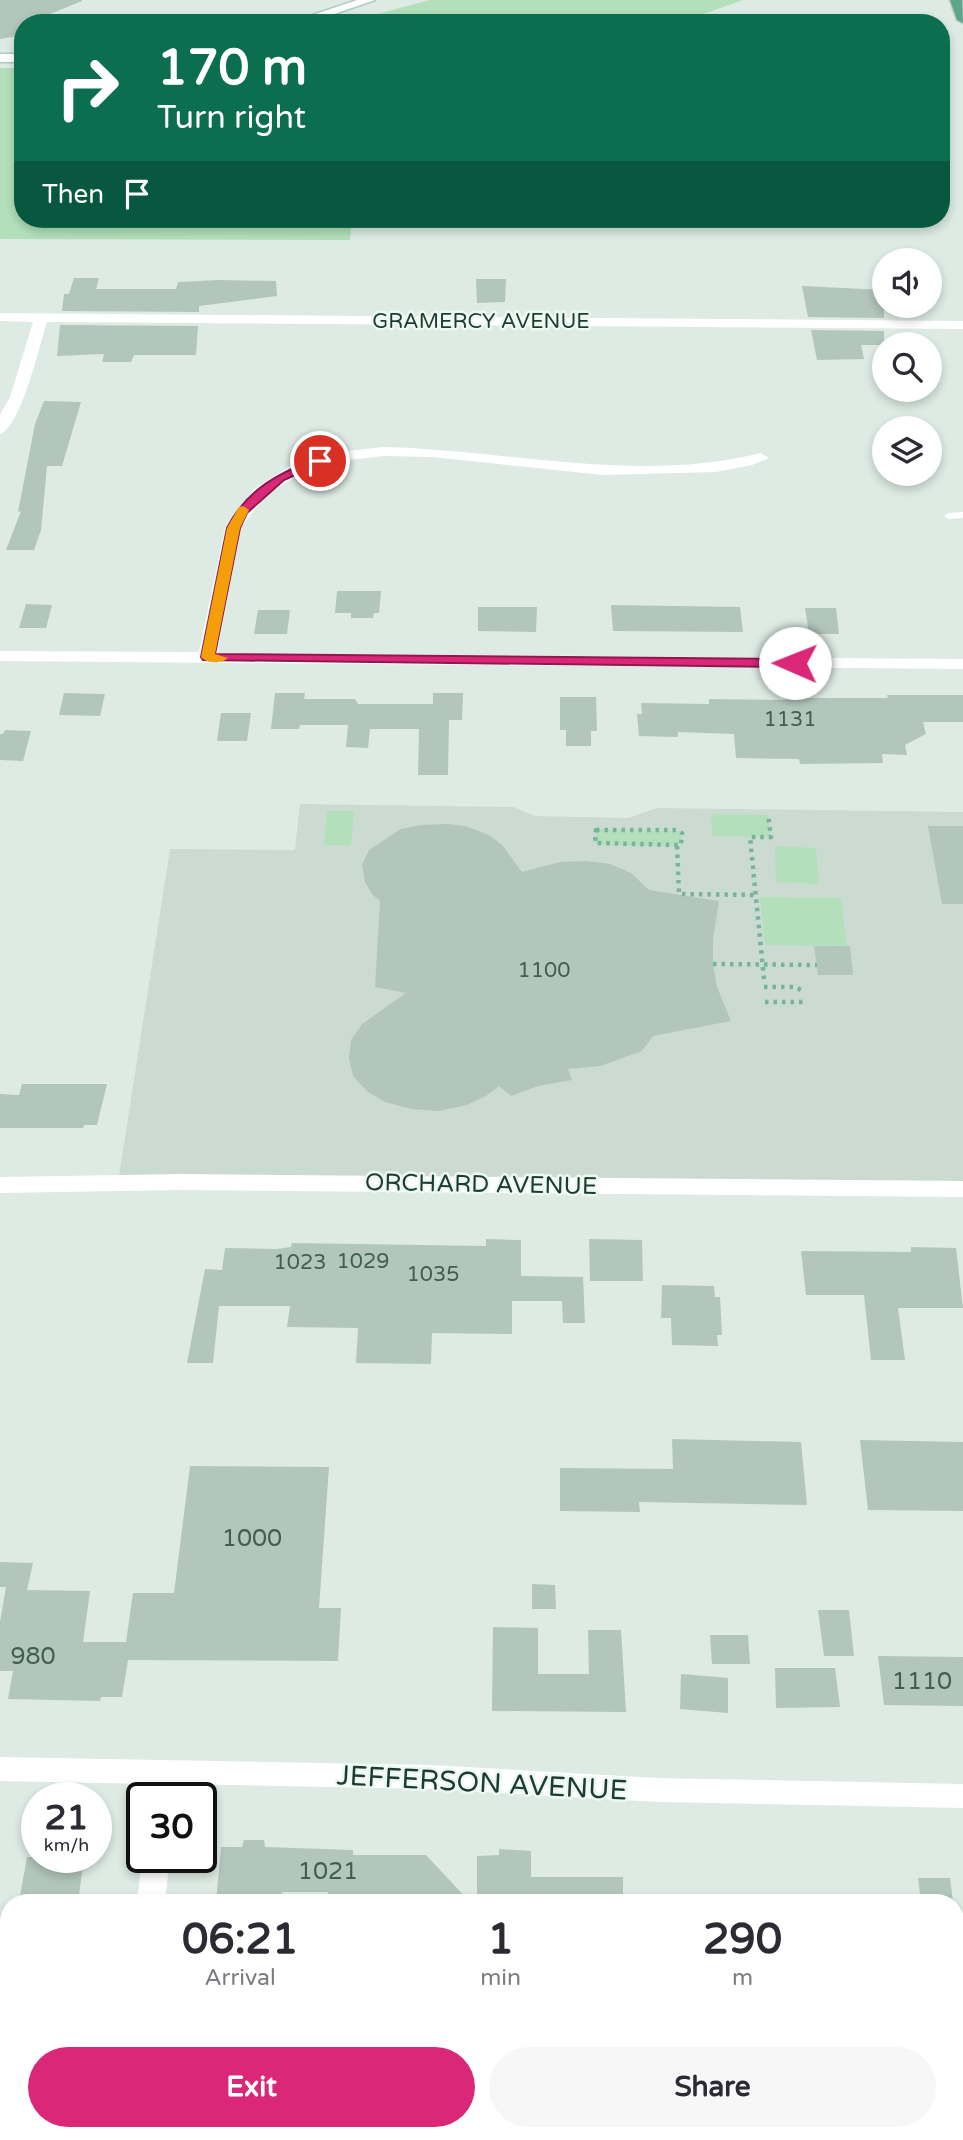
<!DOCTYPE html>
<style>
:root{--surface:#fff;--page:#f7f7f7;--text:#2b2b33;--muted:#7c7c81;--accent:#db2777}
body{margin:0;font-family:"Varela Round",sans-serif;background:var(--page);color:var(--text);height:100vh;display:flex;flex-direction:column;font-size:26px;white-space:nowrap}
*{box-sizing:border-box;margin:0}
p{font-size:23px;color:var(--muted)}
.icon{flex:none;width:38px;height:38px;fill:none;stroke:currentColor;stroke-width:2;stroke-linecap:round;stroke-linejoin:round}
.map{position:relative;flex:1;overflow:hidden}
.drawer{position:absolute;left:0px;top:1894px;width:964px;height:247px;display:flex;flex-direction:column;background:var(--surface);border-radius:28px 28px 0 0;box-shadow:0 4px 10px #0003}
.drawer>*{flex:none}
.banner{position:absolute;left:14px;top:14px;width:936px;height:214px;border-radius:28px;box-shadow:0 4px 10px #0003;background:#0b6e4f;color:#fff;overflow:hidden}
.fabs{position:absolute;left:872px;top:248px;display:grid;gap:14px}
.fabs a{display:grid;place-items:center;width:70px;height:70px;border-radius:50%;background:var(--surface);box-shadow:0 4px 10px #0003;font-size:35px}
.speed{position:absolute;left:21px;top:1782px;display:flex;gap:14px;font-size:35px;font-weight:700;text-align:center}
.speed>*{display:grid;place-content:center;width:91px;height:91px;border-radius:50%;background:var(--surface);box-shadow:0 4px 10px #0003;line-height:1}
.speed small{font-size:18px;font-weight:400}
.speed .limit{border:4px solid #111;border-radius:10px;background:#fff;color:#111}
.pin{position:absolute;display:grid;place-items:center;width:60px;height:60px;color:#fff;margin:-30px;border:4px solid #fff;border-radius:50%;box-shadow:0 2px 7px #0007}
.me{position:absolute;width:77px;margin:-38px;rotate:271deg;stroke-linejoin:round;filter:drop-shadow(0 0 5px #0008)}
.turn{display:flex;align-items:center;gap:24px;height:147px;padding:0 28px;font-size:32px}
.turn .icon{width:91px;height:91px;stroke-width:2.5}
.turn b{display:block;font-size:49px;line-height:60px}
.then{display:flex;align-items:center;height:66px;padding:0 28px;background:#0003;gap:14px;font-size:26px}
.eta{display:flex;justify-content:space-evenly;align-items:center;height:119px;text-align:center}
.eta b{font-size:42px;font-weight:800;line-height:49px}
.primary-button{display:flex;gap:14px;margin-top:auto;padding:14px 28px}
.primary-button a{flex:1;height:80px;border-radius:42px;background:var(--accent);color:#fff;font-size:28px;font-weight:800;line-height:80px;text-align:center}
.primary-button a+a{background:var(--page);color:var(--text)}
.map>svg:first-child{display:block}
.built{fill:#cbdbd2}
.green{fill:#b3e0ba}
.building{fill:#b2c6bc}
.lines{fill:none;stroke-linecap:round;stroke-linejoin:round}
.secondary-casing{stroke:#afccbf;stroke-width:3}
.primary-casing{stroke:#c0c8c5;stroke-width:3}
.path{stroke:#7ab39b;stroke-width:4.5;stroke-dasharray:3.5 5;stroke-linecap:butt}
.lane{fill:#fff;fill-rule:evenodd}
.street{fill:#fff;fill-rule:evenodd}
.secondary{fill:#fff;fill-rule:evenodd}
.primary{fill:#5ca68c;fill-rule:evenodd}
.route{fill:#db2777;stroke:#8e194d;stroke-width:2}
.slow{fill:#f59e0b}
.labels{text-anchor:middle;stroke-width:5;stroke-linejoin:round;paint-order:stroke}
.far-street-label{font-size:21px;fill:#1d3c31;stroke:#eef8f2}
.number-label{font-size:21px;fill:#425e54}
.street-label{font-size:24px;fill:#1d3c31;stroke:#eef8f2}
.near-number-label{font-size:24px;fill:#425e54}
.near-street-label{font-size:28px;fill:#1d3c31;stroke:#eef8f2}
</style>
<div class="map">
<svg width="963" height="2140" viewBox="0 0 963 2140">
<rect width="100%" height="100%" fill="#ddebe4"/>
<path class="built" d="M300,804l213,3 22,9 93,2 29,-10 306,4v369l-844,-5 51,-327 125,1z"/>
<g class="green">
<path d="M429,0h314l-65,23h-333z"/>
<path d="M0,68h23v151h329l-2,21 -350,-1z"/>
<path d="M327,811h27l-3,34h-27z"/>
<path d="M711,814l57,1 3,22 -58,-1z"/>
<path d="M599,829l81,2 2,13 -5,2 -78,-1 -4,-2v-11z"/>
<path d="M775,846l41,2 3,36 -43,-2z"/>
<path d="M760,897l81,1 6,48 -82,-1z"/>
</g>
<g class="building">
<path d="M0,0h82v1l-52,21h-7v13l-23,4z"/>
<path d="M74,278h25l-3,11h80l2,-7 41,-2 57,1 1,15 -78,10v6l-137,-1 2,-17h5z"/>
<path d="M476,279h30l-1,23 -28,1z"/>
<path d="M802,286l82,4v28l-76,-1z"/>
<path d="M60,325l138,1 -2,29h-62l-3,7h-29l2,-8 -47,2z"/>
<path d="M811,330l73,1v14h-23l3,14 -47,1z"/>
<path d="M44,401l37,1 -19,64h-15l-6,64 -7,20h-28l15,-39 -3,1 17,-88z"/>
<path d="M337,591h44l-2,22h-5l-1,5h-22v-5h-16z"/>
<path d="M26,604l26,1 -6,23h-27z"/>
<path d="M611,605l129,2 3,25 -130,-1z"/>
<path d="M478,607h59l-1,25 -58,-1z"/>
<path d="M805,608h31l3,26h-30z"/>
<path d="M258,610h32l-3,24h-33z"/>
<path d="M64,693l41,1 -5,22 -41,-1z"/>
<path d="M275,693h30l-1,6h51l3,5h75v-11h30l-1,27h-13l-1,55h-30l1,-46h-49l-2,19 -22,-1 2,-22h-48l-1,4h-28z"/>
<path d="M784,695h24v3h80l-1,-3h76v27h-40l3,12 -21,11 2,10 -25,-1 1,9 -83,1 -1,-5 -63,-1 -2,-24 -56,-2v5l-39,-1 -2,-22h5l-1,-11 68,1v-5l76,1z"/>
<path d="M560,697h36l1,34h-6v15h-25v-16h-6z"/>
<path d="M221,713h30l-4,28h-30z"/>
<path d="M5,730l26,1 -8,30 -23,-1v-26h3z"/>
<path d="M448,824l17,2 24,9 13,10 20,27 38,-10 26,-1 24,3 21,9 18,17 70,11 -6,38v25l4,23 14,34 -78,15 -11,15 -42,15 -32,3 4,11 -34,6 -27,10 -12,-10 -13,10 -19,9 -28,6 -28,-2 -26,-7 -17,-10 -15,-16 -4,-18 2,-18 11,-16 44,-31 -31,-6 5,-86 -8,-7 -7,-12 -3,-17 7,-15 32,-21 20,-4z"/>
<path d="M928,826h35v78h-21z"/>
<path d="M814,946h36l3,29h-35z"/>
<path d="M22,1084h85l-10,41h-13l-1,3h-83v-34l19,1z"/>
<path d="M486,1239l35,1v36l62,1 2,46h-22l-1,-22h-50v33l-80,-1 -1,31 -75,-1 2,-35 -71,-1 3,-21h-71l-6,57h-26l18,-94 17,1 3,-22 52,1 14,-2 1,-4 194,3z"/>
<path d="M589,1239l53,1 1,41h-53z"/>
<path d="M911,1247l45,1 7,60h-65l7,52h-34l-7,-65h-58l-5,-44 110,1z"/>
<path d="M662,1285l52,1 1,11h5l2,38h-5l1,11 -46,-1 -1,-27h-10z"/>
<path d="M672,1439l129,3 6,63 -168,-3 1,10 -80,-1v-43l113,1z"/>
<path d="M860,1440l103,2v69l-95,-1z"/>
<path d="M190,1466l139,1 -10,141h22l-3,53 -210,-1 -6,37h-21l-1,4 -92,-2 5,-28h-13v-49l6,-35h-6v-25l33,1 -6,27 63,1 -7,51h43l7,-49h41z"/>
<path d="M532,1584l23,1 1,24h-24z"/>
<path d="M818,1610h31l5,46h-30z"/>
<path d="M493,1627l45,1v46h51l-1,-44h33l5,82 -134,-1z"/>
<path d="M710,1635h38l2,29h-38z"/>
<path d="M878,1656l85,1v49l-79,-1z"/>
<path d="M775,1668h60l5,39 -64,1z"/>
<path d="M681,1674l47,4v35l-48,-4z"/>
<path d="M244,1840h20l1,7 88,3v5h73l44,47h-87v-3h-55v-7h-46l-1,10h-65l5,-55h21z"/>
<path d="M499,1849l32,2v26h92v25h-146v-46l22,-1z"/>
<path d="M27,1857h57l-6,45h-59z"/>
<path d="M918,1878h32l3,24h-32z"/>
</g>
<g class="lines">
<g class="secondary-casing">
<g id="secondary">
<path d="M357,0h18l-67,23h-19z"/>
<rect x="0" y="54" width="23" height="8"/>
</g>
</g>
<g class="primary-casing">
<path id="primary" d="M950,0h12l1,23 -6,-3z"/>
</g>
<g class="path">
<path d="M596,830h80l6,3 -1,12 -86,-2z"/>
<path d="M677,846l2,48 77,1"/>
<path d="M713,964l104,1"/>
<path d="M764,979l-14,-142h21l-3,-22"/>
<path d="M764,987h31l8,4"/>
<path d="M765,1002h39"/>
</g>
<path class="lane" d="M963,512v6l-14,1 -5,-3 5,-3z"/>
<g class="street">
<path d="M0,313l963,8v8l-916,-7c-7,21 -26,106 -47,112v-19l10,-18 23,-75 -33,-1z"/>
<path d="M384,447c125,3 253,37 377,6l8,5 -17,7 -36,7 -113,3 -171,-18 -48,-1 -45,5 -38,12 -36,23 -24,32 -24,125 746,6v10l-963,-8v-10l199,1 26,-124 29,-39 36,-23 47,-14z"/>
<path d="M182,1174l781,7v16l-781,-7 -182,3v-16z"/>
<path d="M0,1757l430,8 228,13 305,6v24l-305,-6 -228,-13 -253,-5 -1,13h-28l2,-13 -150,-3z"/>
<path d="M142,1857h28l-5,45h-28z"/>
<path d="M113,2132h30l-1,8h-30z"/>
</g>
<use href="#secondary" class="secondary"/>
<use href="#primary" class="primary"/>
</g>
<path class="route" d="M316,458l10,3 -42,19 -37,33 -7,15 -25,126 580,5 7,4 -7,4 -592,-7 -2,-3 26,-129c20,-39 51,-54 89,-70z"/>
<path class="slow" d="M243,506l6,4 -9,18 -25,126 13,4c-6,6 -21,6 -27,-1l26,-129 12,-21z"/>
<g class="labels">
<g class="far-street-label">
<text x="481" y="328">GRAMERCY AVENUE</text>
</g>
<g class="number-label">
<text x="790" y="726">1131</text>
<text x="544" y="977">1100</text>
<text x="363" y="1268">1029</text>
<text x="300" y="1269">1023</text>
<text x="433" y="1281">1035</text>
</g>
<g class="street-label">
<text transform="translate(481 1184) rotate(1)" y="8">ORCHARD AVENUE</text>
</g>
<g class="near-number-label">
<text x="252" y="1546">1000</text>
<text x="33" y="1664">980</text>
<text x="922" y="1689">1110</text>
<text x="328" y="1879">1021</text>
</g>
<g class="near-street-label">
<text transform="translate(482 1782) rotate(3)" y="10">JEFFERSON AVENUE</text>
</g>
</g>
</svg>
<div class="fabs">
<a><svg class="icon" aria-label="sound" viewBox="0 0 24 24"><path d="M4 9h4l5-4v14l-5-4H4zM17 9q2 3 0 6"/></svg></a>
<a><svg class="icon" aria-label="search" viewBox="0 0 24 24"><circle cx="10" cy="10" r="6"/><path d="M15 15l6 6"/></svg></a>
<a><svg class="icon" aria-label="layers" viewBox="0 0 24 24"><path d="M12 4l9 5-9 5-9-5zM3 14l9 5 9-5"/></svg></a>
</div>
<div class="speed"><div>21<small>km/h</small></div><div class="limit">30</div></div>
<div class="pin" style="left:320px;top:461px;background:#d93025"><svg class="icon" aria-label="arrive" viewBox="0 0 24 24"><path d="M6 21V4h12l-3 4 3 4H6"/></svg></div>
<svg class="me" style="left:795px;top:663px" viewBox="-20 -20 40 40"><circle r="19" fill="#fff"/><path d="M0-13L10 11 0 6-10 11z" fill="#db2777"/></svg>
<div class="banner">
<div class="turn"><svg class="icon" aria-label="right" viewBox="0 0 24 24"><path d="M7 20v-9h11M14 6l5 5-5 5"/></svg><div><b>170 m</b>Turn right</div></div>
<div class="then">Then<svg class="icon" aria-label="arrive" viewBox="0 0 24 24"><path d="M6 21V4h12l-3 4 3 4H6"/></svg></div>
</div>
<section class="drawer">
<div class="eta">
<div><b>06:21</b><p>Arrival</p></div>
<div><b>1</b><p>min</p></div>
<div><b>290</b><p>m</p></div>
</div>
<div class="primary-button"><a>Exit</a><a>Share</a></div>
</section>
</div>
